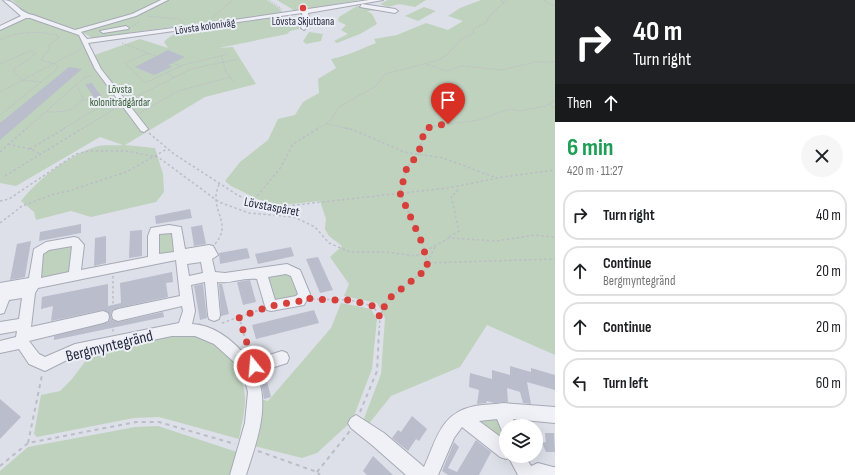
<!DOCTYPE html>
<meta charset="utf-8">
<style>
:root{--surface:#fff;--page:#f6f6f6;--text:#202124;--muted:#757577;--line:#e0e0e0}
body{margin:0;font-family:"Sofia Sans Condensed",sans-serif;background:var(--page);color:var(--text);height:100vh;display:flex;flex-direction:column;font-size:15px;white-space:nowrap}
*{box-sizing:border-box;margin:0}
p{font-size:13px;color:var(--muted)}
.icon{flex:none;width:22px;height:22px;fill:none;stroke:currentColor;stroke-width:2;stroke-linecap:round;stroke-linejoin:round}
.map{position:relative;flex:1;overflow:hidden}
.panel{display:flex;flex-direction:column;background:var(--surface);width:300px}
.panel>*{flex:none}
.guide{background:#202124;color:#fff;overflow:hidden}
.buttons{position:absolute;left:499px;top:419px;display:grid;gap:8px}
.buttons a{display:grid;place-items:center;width:44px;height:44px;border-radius:50%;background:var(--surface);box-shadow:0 4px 16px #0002;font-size:20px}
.pin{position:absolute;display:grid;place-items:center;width:34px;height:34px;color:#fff;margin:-41px -17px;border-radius:50% 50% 50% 0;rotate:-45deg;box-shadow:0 0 4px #0007}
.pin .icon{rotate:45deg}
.me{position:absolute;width:44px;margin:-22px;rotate:343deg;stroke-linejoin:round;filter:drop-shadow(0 0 3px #0008)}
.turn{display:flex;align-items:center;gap:14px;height:84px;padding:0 12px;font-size:18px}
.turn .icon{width:52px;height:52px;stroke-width:2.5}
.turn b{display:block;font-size:28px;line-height:34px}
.then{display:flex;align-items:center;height:38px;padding:0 12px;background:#0003;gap:8px;font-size:15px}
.round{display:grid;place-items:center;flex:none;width:42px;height:42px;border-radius:21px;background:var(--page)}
.headline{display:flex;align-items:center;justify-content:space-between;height:68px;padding:0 12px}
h1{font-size:24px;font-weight:700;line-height:30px;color:#1e9e55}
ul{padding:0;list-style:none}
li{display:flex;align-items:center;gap:12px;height:50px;margin:0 8px 6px;padding:0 4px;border:2px solid var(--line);border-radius:16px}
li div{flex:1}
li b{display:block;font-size:15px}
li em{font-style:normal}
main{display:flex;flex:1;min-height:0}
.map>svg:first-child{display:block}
.green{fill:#bfd2be}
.building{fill:#babdcb}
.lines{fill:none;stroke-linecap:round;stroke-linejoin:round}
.minor-casing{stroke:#a6a9b6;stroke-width:2}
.path-far2{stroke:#bbbdc7;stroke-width:1;stroke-dasharray:1.5 1.5;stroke-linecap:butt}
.path-far1{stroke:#bbbdc7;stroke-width:1.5;stroke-dasharray:2.5 2.5;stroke-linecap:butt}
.path{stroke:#bbbdc7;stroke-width:2;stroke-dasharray:4 4;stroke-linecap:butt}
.minor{fill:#f0f1f6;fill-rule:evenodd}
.route{stroke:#d63f3a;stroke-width:7;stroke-dasharray:0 12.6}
.poi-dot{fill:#d63f3a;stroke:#edeff6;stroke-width:1.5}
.labels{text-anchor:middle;stroke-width:4;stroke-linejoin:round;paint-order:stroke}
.far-poi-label{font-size:11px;fill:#262a40;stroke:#edeff6}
.far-street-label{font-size:11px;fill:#262a40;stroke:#edeff6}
.far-park-label{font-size:11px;fill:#335c32;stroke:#edeff6}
.street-label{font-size:13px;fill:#262a40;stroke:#edeff6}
.near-street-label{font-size:16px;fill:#262a40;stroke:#edeff6}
</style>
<main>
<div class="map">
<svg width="555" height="475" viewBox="0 0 555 475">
<rect width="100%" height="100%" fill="#dde0e8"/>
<g class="green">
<path d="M12,0h255l12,8 5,6 -18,3 19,7 3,-3 6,-1 5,3v6l-9,2 -3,3 -68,14 14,-1 23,37 -51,13 -80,48 30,3 8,26 1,18 -8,10 -65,15 -20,-6 -35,9 -2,-8 -13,-11c18,-23 47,-45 74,-54 9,-3 19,-1 28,-2l-23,-8 -84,49 -16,-3v-153l31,-13 48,19 10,21 51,-18 28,9 -4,-6c15,-18 68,-19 91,-23l-38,4 -2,-2 -123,17 -13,-8 -51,-16z"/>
<path d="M277,0h83l-65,11z"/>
<path d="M388,0h38l-11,7 -16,-3 -11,3 -8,-3z"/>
<path d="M481,0h74v355l-68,-30 -27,42 -69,29 -23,29 -5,-4 18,-47 4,-56 -8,-15 -33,-7 5,-12 -19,-27 12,-11 -13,-10 -4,-7 1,-10 -6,-18 -48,5 -41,-20 -6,-5 15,-19 28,-22 10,-21 17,-4 8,-13 16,-9 -1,-14 18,-11 -5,-9c16,-3 30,-10 45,-16l-2,-4 23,-4 29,-12 22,7 15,-9 -15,-5 12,-8z"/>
<path d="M357,6l24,4 -14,1 5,3 5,10 -17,10 -23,9 -3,-2 14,-7 -7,-4 5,-5 -8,-4 1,-4z"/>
<path d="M424,7l12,4 -18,10 -13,-5z"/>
<path d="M309,32l14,2 -2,7 -15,3 -3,-3z"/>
<path d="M171,230l7,21 -5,5 -18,-2 3,-22z"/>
<path d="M73,245l-4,27 -28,7 -3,-3 5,-25z"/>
<path d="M290,272l9,18 -1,6 -21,6 -7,-6 -4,-20z"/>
<path d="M341,303l30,6 6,10 -5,50 -20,52 -35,32 -15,5 -48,-12 7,-47 7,2 63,-73z"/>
<path d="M173,334c39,1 71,24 72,65 0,14 -4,27 -6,40l-80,-22 -25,1 -97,19 -3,-3 7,-39 19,-4 12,-12 21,-28z"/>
<path d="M499,416l7,14 -3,16 -30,-29z"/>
<path d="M158,426l79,26 -7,23h-230v-4l28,-24 107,-20z"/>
</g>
<g class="building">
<path d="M168,50l17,7 -17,8 4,2 -18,8 -19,-8z"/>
<path d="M69,67l13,2 -82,71v-17z"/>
<path d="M92,83l4,6 6,8 -7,2 -10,-15z"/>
<path d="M190,209l2,9 -36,6 -1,-8z"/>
<path d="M81,224v9l-42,8 1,-9z"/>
<path d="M202,225l4,19 -12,2 -3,-19z"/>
<path d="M142,230v26l-13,2 1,-27z"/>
<path d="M106,236v27l-12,3 1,-28z"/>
<path d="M31,241l-6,36 -15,3 7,-36z"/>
<path d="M291,247l3,9 -36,8 -3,-10z"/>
<path d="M247,248l3,10 -30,6 -1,-11z"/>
<path d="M318,257l15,33 -13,3 -14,-34z"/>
<path d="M172,272l1,10 -7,1 2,14 -50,11 -6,2 -1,5 1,5 6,2 45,-10 1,5 -110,23v-4l55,-14 1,-5 -1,-4 -6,-3 -52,11 2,-15 -12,3 1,-12 66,-13v22l13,-3 -1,-20z"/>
<path d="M250,280l6,22 -13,3 -6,-23z"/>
<path d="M203,284l4,34 -7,2 -6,-34z"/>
<path d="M219,284h3l7,30 -8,2z"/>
<path d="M314,310l5,13 -63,16 -4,-14z"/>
<path d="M510,366l21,6v-4l24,7v15l-28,-8 4,22 -8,-1 -3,-11 -13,-4 1,14 -14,1 -7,-2 -1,2 -9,1 2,-14 -10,-3 1,-14 22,6v-9l18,5z"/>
<path d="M267,381l4,16 -7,2 -3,-17z"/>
<path d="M0,399l21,18 -21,22z"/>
<path d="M412,416l15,13 -8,12 -3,-2 -8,12 -16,-13 6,-8 3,2z"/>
<path d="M545,433h9l1,19h-9l-4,-9 4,-1z"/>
<path d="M476,440l15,12 -12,23h-31l-6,-4 12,-29 5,5 -11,21 9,4z"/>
<path d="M373,456l20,19h-26l-4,-4z"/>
</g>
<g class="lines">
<g class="minor-casing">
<g id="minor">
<path d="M3,0c13,0 16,13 30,15l42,15 57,-16 29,-14h7l-32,16 -55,16 6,7 126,-16 156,-23h14l-75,13 1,5 -2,4 2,2 -5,6 -3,-2 2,-4 -2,-2 2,-4 -1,-5 -214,30 13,26 47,60 -4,3 -3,-1 -46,-62 -16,-34 -49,-17h-4l-26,12v-4l21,-10z"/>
<path d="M362,4l33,5 3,2 -3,2 -35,-6z"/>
<path d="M126,26l3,2 -1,1 -25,4 -3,-2z"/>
<path d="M169,225l12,2 4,22 24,-4 4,1 5,9 -6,4 3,13 10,1 62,-9 13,6 10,24 -6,11 -33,6 -4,-1 -2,-4 -8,-27c-14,-2 -27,5 -40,3l3,33 -1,4 -5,2 -5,-2 -1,-4 -3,-33 -14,3 4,26 -3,13c24,1 44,19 58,37l32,-10 5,2 2,5 -2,5 -31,10c15,33 0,70 -10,102h-16l15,-52 3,-31 -3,-11 -11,-19 -20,-18 -19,-8h-23l-97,20 -30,15 -16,-7 -10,-15 -19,4v-12l16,-4 1,-6 -17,3v-12l19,-3 3,-21 -13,2 -5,13 -4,1v-31l29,-5 5,-29 12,-7 28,-5 4,1 6,7 -3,25 67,-13v-21l3,-8zM172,233l2,19 -15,2v-20zM72,246l-3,26 -28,6 2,-24 6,-4zM176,260l4,36 -62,13 -5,2 -1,4 1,4 5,2 64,-15 1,5 -4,12 -104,21 -30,13 -6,-3 -10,-13 74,-18 5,-2 1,-4 -1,-4 -5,-2 -72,16 4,-34 3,-5zM201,262l2,11 -14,3 -2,-12zM286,274l5,2 7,18 -2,2 -21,4 -7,-23z"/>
<path d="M503,403l52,4v16l-42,-4 2,7h-9v7l-4,-2 -5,-12 -18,2 27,20v15h19l6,10 7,-3 15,4h2v8h-37l-9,-17 -3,1 -6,-2 -38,-30 -8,11 -16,37h-32l-34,-30 -21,-17 -3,-5 3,-5 5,-3 28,18 40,34c13,-28 16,-54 51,-61 9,-2 19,-1 28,-3z"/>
</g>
</g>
<g class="path-far2">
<path d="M269,0l13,9"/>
<path d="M545,0v2l10,4"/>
<path d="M503,3l5,-3"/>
<path d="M147,16l31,3 7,4"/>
<path d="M212,18l21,-18"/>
<path d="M132,26l6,-3v-3"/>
<path d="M0,40c19,-9 36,-9 57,-5l2,3 -10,7v4l-8,11 14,4 3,3 -2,3 -56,45"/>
<path d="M122,43l26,10"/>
<path d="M221,56l3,6"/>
<path d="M223,62l3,10 9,11"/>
<path d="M0,64l32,-14 3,3c-3,6 -16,11 -22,17l9,10 19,2"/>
<path d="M426,64l21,7 15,-5 40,4 33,-8h20"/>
<path d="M180,66l-32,-13 -23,10 20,20 38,-18 45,-11"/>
<path d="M166,73l9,5"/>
<path d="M0,92l81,-43"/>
<path d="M83,100h26"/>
<path d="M130,100l61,-31 47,-10"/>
<path d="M549,104l6,4"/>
<path d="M47,112c14,0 29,0 36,-14l-6,-12"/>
<path d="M140,113l38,-22 53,-14"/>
<path d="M327,124l23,5"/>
<path d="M26,129l58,-51 9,-3"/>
<path d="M63,129l50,-30"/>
<path d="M82,129l36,-22"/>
<path d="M317,129l13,-8 9,-14 37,-21 9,-12 54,-14 9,-6 13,-15 13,-6 -1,-4 14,-7 1,-4 15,-15 -2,-3"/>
<path d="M425,129l8,-3 46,-6 30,-11 11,2 26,-5 9,-6"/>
</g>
<g class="path-far1">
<path d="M345,128l9,2 50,22 39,6 54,20"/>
<path d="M149,133l25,21 65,42 38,11 171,-19 55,-11 52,-7"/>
<path d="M8,144l22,5 11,5"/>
<path d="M30,149l35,-21"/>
<path d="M0,152l27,-24"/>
<path d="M5,176l78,-48"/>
<path d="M254,200l27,-33 12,-23 26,-16"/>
<path d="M0,201l9,-2 67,-45 12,-3h38l32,6 61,45 30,11 45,4 21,10 14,16 21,9h36l30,4 33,-18 47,3 39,-6 20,2"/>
<path d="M0,223l22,-17 32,-12 15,-3 57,-19 41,-23"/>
<path d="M449,237l10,-6 -8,-35 6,-4 1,-6"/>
<path d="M215,244c16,-19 0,-29 1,-48 0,-4 2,-8 3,-12"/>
<path d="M435,247l-8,16 128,-4"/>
<path d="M113,276v30"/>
<path d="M312,299l38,1 23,6 7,11"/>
<path d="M239,317l5,16"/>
<path d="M222,323l40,-14"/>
<path d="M113,324v8"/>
<path d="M379,333l1,-16 7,-17 41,-32 -5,-23 -23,-52 7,-26 11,-12 7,-26 2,-1"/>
</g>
<g class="path">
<path d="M243,332l7,21"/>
<path d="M360,412l17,-41 2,-39"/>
<path d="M28,443l14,-68"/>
<path d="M258,451l59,21 3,3"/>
<path d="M0,466l28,-23 108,-21h23l76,22"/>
<path d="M317,472l33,-41"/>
</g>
<use href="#minor" class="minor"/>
</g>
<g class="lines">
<path class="route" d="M254,366l-15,-49 32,-11 29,-5 2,-3 27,2h21l23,6 7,11 7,-17 41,-32 -5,-23 -23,-52 7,-26 11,-12 7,-26 8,-3 15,-2"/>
</g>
<circle class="poi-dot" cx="303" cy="8" r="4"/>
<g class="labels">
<g class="far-poi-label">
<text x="303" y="25">Lövsta Skjutbana</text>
</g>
<g class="far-street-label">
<text transform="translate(205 26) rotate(-8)" y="4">Lövsta koloniväg</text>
</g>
<g class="far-park-label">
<text x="120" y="93">Lövsta<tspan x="120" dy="13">koloniträdgårdar</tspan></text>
</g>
<g class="street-label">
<text transform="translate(272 206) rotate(11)" y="5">Lövstaspåret</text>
</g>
<g class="near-street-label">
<text transform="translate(109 345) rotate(-14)" y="6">Bergmyntegränd</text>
</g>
</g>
</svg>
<div class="buttons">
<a><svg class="icon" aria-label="layers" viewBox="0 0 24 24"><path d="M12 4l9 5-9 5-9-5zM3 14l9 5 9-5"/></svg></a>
</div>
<div class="pin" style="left:448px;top:124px;background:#d93025"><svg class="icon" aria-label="arrive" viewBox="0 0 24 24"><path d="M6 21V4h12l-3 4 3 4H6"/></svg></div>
<svg class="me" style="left:254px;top:366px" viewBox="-20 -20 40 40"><circle r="17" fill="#d63f3a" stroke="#fff" stroke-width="3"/><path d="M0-11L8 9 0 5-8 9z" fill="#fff"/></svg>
</div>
<section class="panel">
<div class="guide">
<div class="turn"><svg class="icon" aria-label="right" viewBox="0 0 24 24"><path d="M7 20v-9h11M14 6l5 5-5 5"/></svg><div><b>40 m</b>Turn right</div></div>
<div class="then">Then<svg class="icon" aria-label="ahead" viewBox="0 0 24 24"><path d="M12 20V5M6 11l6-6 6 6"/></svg></div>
</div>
<div class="headline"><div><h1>6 min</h1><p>420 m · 11:27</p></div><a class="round"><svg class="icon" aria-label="close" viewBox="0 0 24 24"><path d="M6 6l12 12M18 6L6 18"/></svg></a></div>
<ul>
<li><svg class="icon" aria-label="right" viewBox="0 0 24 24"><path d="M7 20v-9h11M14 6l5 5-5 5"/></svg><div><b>Turn right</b></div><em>40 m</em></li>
<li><svg class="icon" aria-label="ahead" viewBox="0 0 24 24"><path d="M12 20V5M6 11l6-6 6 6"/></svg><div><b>Continue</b><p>Bergmyntegränd</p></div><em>20 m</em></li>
<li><svg class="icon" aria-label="ahead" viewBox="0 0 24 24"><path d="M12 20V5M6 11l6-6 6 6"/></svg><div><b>Continue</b></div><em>20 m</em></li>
<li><svg class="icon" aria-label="left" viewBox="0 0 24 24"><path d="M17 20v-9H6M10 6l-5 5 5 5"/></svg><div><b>Turn left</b></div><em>60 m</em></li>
</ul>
</section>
</main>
